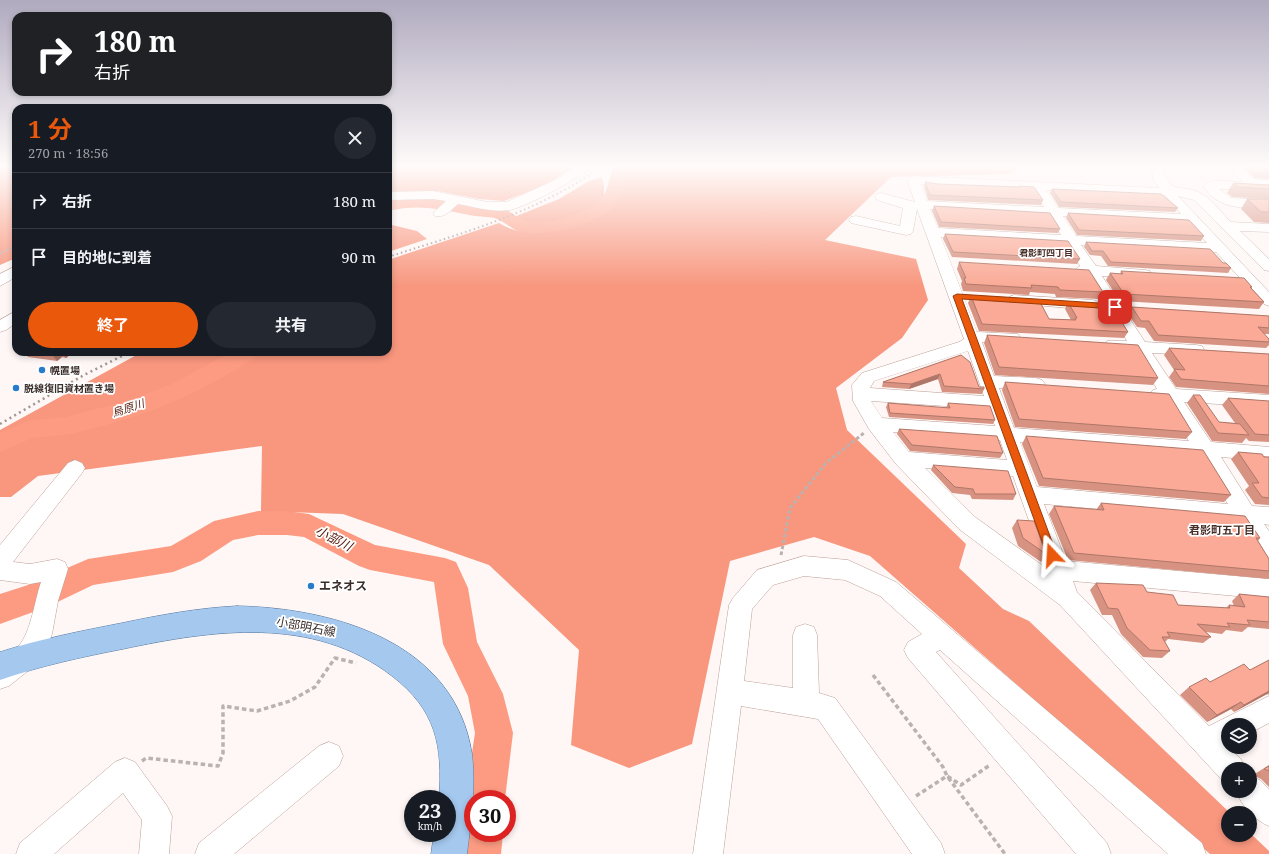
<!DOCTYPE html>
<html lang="ja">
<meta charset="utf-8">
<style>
:root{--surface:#171b24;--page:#242831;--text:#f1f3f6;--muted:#9ea1a6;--line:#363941;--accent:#ea580c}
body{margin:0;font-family:"Noto Serif","Noto Sans JP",serif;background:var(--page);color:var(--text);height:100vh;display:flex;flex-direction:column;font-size:15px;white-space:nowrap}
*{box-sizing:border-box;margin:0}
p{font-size:13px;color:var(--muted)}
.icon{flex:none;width:22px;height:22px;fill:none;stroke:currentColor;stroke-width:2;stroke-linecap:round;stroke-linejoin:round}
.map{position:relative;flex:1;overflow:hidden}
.details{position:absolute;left:12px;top:104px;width:380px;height:252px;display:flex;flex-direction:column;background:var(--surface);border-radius:12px;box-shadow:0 2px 6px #0003}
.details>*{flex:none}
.guide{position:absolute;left:12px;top:12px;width:380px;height:84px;border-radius:12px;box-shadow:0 2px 6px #0003;background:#202124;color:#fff;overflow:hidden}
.buttons{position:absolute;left:1221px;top:718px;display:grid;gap:8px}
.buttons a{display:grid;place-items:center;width:36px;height:36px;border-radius:50%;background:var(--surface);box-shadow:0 2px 6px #0003;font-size:20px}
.speed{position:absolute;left:404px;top:790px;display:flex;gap:8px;font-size:20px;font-weight:700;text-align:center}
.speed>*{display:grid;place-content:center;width:52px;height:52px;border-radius:50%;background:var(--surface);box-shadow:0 2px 6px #0003;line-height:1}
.speed small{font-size:10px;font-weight:400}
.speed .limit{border:6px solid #d22;background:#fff;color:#111}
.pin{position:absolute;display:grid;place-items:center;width:34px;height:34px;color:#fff;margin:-17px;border-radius:8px;box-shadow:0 2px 6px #0006}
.me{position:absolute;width:44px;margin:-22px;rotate:340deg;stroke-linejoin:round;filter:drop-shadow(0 0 3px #0008)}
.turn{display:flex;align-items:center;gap:14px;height:84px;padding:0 16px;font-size:18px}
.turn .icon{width:52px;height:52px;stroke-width:2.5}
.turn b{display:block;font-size:28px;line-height:34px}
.round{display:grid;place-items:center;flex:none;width:42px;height:42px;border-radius:21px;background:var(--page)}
.overview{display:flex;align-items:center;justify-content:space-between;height:68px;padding:0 16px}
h1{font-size:24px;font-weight:700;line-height:30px;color:var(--accent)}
.primary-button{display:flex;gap:8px;margin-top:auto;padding:8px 16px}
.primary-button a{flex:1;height:46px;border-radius:24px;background:var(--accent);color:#fff;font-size:16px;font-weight:700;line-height:46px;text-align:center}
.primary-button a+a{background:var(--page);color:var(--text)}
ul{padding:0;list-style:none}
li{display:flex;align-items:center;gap:12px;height:56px;padding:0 16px;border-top:1px solid var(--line)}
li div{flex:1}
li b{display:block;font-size:15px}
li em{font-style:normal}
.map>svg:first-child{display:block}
.forest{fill:#f8967e}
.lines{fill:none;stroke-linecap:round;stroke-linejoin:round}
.river{fill:#fc9b82;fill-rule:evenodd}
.minor-casing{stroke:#bd9f97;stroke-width:1}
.major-casing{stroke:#587ba2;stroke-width:1}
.path-far2{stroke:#bbb2b0;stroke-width:2;stroke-dasharray:2 1.5;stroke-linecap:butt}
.path-far1{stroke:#bbb2b0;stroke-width:3;stroke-dasharray:3.5 2.5;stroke-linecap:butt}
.path{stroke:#bbb2b0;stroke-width:3.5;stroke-dasharray:4.5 3;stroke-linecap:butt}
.minor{fill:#fff;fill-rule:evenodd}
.major{fill:#a4c8ee;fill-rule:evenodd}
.rail-far1{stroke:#a09694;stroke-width:2;stroke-dasharray:1.5 3;stroke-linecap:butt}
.rail{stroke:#a09694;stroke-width:2.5;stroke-dasharray:2 3.5;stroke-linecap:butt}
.wall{fill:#d79281}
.shaded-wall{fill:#af7769}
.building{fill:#faaa96;stroke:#af7769}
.route{fill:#ea580c;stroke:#983908}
.poi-dot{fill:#277cca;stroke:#fff;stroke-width:1.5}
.labels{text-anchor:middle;stroke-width:3.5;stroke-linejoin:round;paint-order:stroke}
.far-neighbourhood-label{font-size:9px;font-weight:bold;fill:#472f28;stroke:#fff}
.poi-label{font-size:10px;font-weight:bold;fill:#3a2e2b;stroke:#fff;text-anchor:start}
.water-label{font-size:11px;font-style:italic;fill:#55190b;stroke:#fff}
.neighbourhood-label{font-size:11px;font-weight:bold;fill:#472f28;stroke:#fff}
.near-poi-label{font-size:12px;font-weight:bold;fill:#3a2e2b;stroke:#fff;text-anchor:start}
.near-street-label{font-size:12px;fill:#3a2e2b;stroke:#fff}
.near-water-label{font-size:13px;font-style:italic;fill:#55190b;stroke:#fff}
</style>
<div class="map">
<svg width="1269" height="854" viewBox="0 0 1269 854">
<rect width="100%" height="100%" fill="#fef7f5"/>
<g class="forest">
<path d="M0,167h16v91l-16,7z"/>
<path d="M388,167h187l-31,19 -40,15 -25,-2 -42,-8 -49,1z"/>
<path d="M619,167h403l-13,7 -118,3 -66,63 91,19 12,41 -26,38 -66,50 11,42 119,114 -7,24 44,41 26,12 201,192h-2v22h22v-2l19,18v3h-59l-340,-298 -56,-19 -84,24 -38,183 -63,24 -58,-23 8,-95 -90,-85 -146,-51 -82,-3 1,-65 -224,30 -27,21h-11v-67l142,-78h246v-92l111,-37c14,9 29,10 45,7 -7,-7 -21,-7 -30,-13l45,-18 30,-18 13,-4 2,9v13l12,2z"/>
<path d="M388,224l29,7 10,8 -39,13z"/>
</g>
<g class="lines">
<g class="river">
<path d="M614,167h16c-6,13 -6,26 -14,37 -16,20 -69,33 -94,28 -10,-2 -14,-8 -23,-12 -7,-4 -17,-3 -24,-4 -33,-6 -54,-13 -87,-5v-11l30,-4 85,13c10,3 16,11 25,13 18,4 64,-9 75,-25 5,-9 6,-20 11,-30z"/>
<path d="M231,352h28l-4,5c-58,40 -122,64 -191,78 -10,2 -20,1 -30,3 -11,3 -23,10 -34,14v-20l28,-11 37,-4 62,-16 47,-18z"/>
<path d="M258,511h29l22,3 66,31 70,13 11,4 12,26 9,54 26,52 10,39 -8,66h-32v15l-2,-1 -6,-14 10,-66 -7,-37 -25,-52 -9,-62 -64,-12 -11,-4 -55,-29 -17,-2h-29l-25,5 -32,21 -28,11 -80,13 -46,22 -47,17v-30l28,-9 60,-26 83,-13 43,-25z"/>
<path d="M473,816v17h30l-2,21h-42l2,-21 6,-15z"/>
</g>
<g class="minor-casing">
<g id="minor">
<path d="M574,167h15c-9,12 -64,40 -79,43 -17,3 -35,-3 -52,-6 -7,6 -13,14 -23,12l-2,-3 13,-12 -13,-2 -45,1v-8l45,-1 54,11h20l50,-23z"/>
<path d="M1151,167h12c7,31 19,15 39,27 11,6 20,20 29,28l38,2v8l-29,-1 29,28v12l-5,-1 -70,-70 -16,-4 91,96v14l-5,-2 -48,-52 -135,-7 15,21 49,4 5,1 2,3 -2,3 -5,1 -43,-2 43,66 51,3 6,1 2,4 -2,4 -6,1 -44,-2 24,36 93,6v12l-85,-5 27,40 58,5v14l-48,-4 31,49 17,1v18l-5,-1 5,7v28l-8,-2 -21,-35 -196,-18 22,57 203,18v20l-196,-18 4,11 132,134 60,-30v27l-19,10v-8h-22v22l13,12 4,10h-17v13l-7,-3 -161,-174 -101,-76 -63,-65 -27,-35 -16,-28 -1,-16 10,-12 97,-31 5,-3 -47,-130 -4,22 -2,3 -5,1 -55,-12 -2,-3 2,-3 5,-1 44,10 3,-18 -26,-8 -2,-3 2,-3 4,-1 34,9 -8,-22 6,-4 247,12 -6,-7zM921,184l112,6 11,17 -117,-6zM1046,190l119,5 16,19 -123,-6zM930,209l119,7 12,19 -123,-7zM1063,216l126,7 18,20 -131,-7zM941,237l126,7 13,22 -5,4 2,3 9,2 41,66h-20l-2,4 2,4 27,2 23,38 -4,1 -3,4 3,4 11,2 25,41 -175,-13 -15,-40 37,2 6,-2 3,-4 -3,-4 -6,-2 -42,-2 -12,-34h36l2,-4 -2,-4 -41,-2zM968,351l16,45 -114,-8 4,-7zM871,401l118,8 6,17 -113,-8zM893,432l107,8 7,20 -98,-8zM1020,442l178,14 30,48 -191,-17zM925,468l88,8 33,92 -71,-51z"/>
<path d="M1227,167h14l13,12 15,1v8l-16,-1 -8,3 -26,-1 12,9 38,2v8c-27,-1 -49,3 -66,-22 7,-9 29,-4 40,-4z"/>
<path d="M16,266v11l-16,9v-12z"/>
<path d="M1014,295l79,5 6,2 2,3 -2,3 -6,2 -84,-7 -3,-3 3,-3z"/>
<path d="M16,311v12l-10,7 -6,2v-12z"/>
<path d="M75,460l7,3 3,5 -3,5 -69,89 17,2 27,-5 8,3 3,7 -10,32 -6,33 -3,8 -15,24 -25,20 -9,3v-28c5,-3 10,-7 15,-11 16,-14 19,-48 26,-68l-11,2 -30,-4v-35l68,-82z"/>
<path d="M804,556l44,4 48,22 306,261 4,11h-38l-228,-204 -4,2 171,191 4,11h-35l-168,-196 -4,-8 4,-8 14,-8 -42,-38 -35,-16 -41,-4 -31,9 -21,24 -8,72 49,7v-53l3,-8 9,-3 9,3 3,8 2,58 16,5 106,145 4,11h-33l-94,-135 -77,-13 -18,148h-30l36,-249 4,-7 24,-28z"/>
<path d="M329,742l10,4 4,10 -4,10 -105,88h-39l4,-11 120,-97z"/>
<path d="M125,758l10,4 32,44 5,10 -3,38h-30l3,-34 -19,-27 -69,61h-38l4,-11 95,-81z"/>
<path d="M1250,776l10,4 9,9v37c-15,-6 -27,-20 -33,-35h14z"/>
</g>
</g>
<g class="major-casing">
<path id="major" d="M237,606c97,2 218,36 235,148 4,33 -1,67 -5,100h-36l3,-21h13v-34h-8c4,-54 -3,-89 -47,-123 -79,-61 -179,-46 -269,-27 -41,8 -83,17 -123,31v-28c40,-13 81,-21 122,-29 38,-8 76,-15 115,-17z"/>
</g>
<path class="path-far2" d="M0,254l16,-9"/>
<path class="path-far1" d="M781,555l9,-47 36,-45 38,-30"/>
<g class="path">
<path d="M873,675l70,92 4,9 58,78"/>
<path d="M142,761l4,-3 72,8 5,-13v-47l34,5 33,-10 25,-14 20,-29 21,5"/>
<path d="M916,796l31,-20 14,9 29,-20"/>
</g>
<use href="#minor" class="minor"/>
<use href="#major" class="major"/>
<path class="rail-far1" d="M388,257c74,-24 149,-44 213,-90"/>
<path class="rail" d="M0,424l84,-49 46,-23"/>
</g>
<g class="wall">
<path d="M1243,167h26v12l-14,-1z"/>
<path d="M925,182l13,2 81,3v-1l24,14 -2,5 -113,-5 -4,-13z"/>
<path d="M1233,183l36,2v14l-37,-2 -5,-4z"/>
<path d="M1052,189l126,19 -3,4 -116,-5 -9,-14z"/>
<path d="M1247,199h22v24l-15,-1 -13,-13z"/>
<path d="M934,206l126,23 -2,4 -119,-6 -7,-16z"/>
<path d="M1068,213l136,23 -3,5 -124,-6 -11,-17z"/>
<path d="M945,234l135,25 -3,5 -125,-7 -9,-18z"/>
<path d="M1086,242l137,21 8,5 -3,5 -120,-7 -7,-10 -11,-1 -6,-8z"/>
<path d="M959,262l144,30 -4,7 -43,-2 -1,-3 -25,-2 -1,3 -66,-4 -2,-7 1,-3 -5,-12z"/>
<path d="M1121,271l131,16 -1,1 13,14 -5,7 -139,-8 -14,-21 4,-7 10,1z"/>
<path d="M971,296l78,23 22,1 -6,-11 3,-7 60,30 -4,6 -145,-7 -11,-28z"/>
<path d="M1132,307l137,9v18h-5l5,5v6l-3,3 -112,-7 -9,-13 -8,-1 -9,-13z"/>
<path d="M987,335l171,43 -5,7 -158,-10 -11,-32z"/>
<path d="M1169,348l100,6v40l-93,-7 -7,-10 5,-7 -10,-15z"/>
<path d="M24,352h49l-7,6 -4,-1 -5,4 -29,-4z"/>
<path d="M961,355l18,32 5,2 -2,5 -40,-2 -4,-13 -29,10 -27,-2 1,-5z"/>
<path d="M1005,382l187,50 -6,7 -171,-12 -13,-37z"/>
<path d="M1193,395l26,27 16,1 -13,-18 6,-7 41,3v41l-20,-1 -3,-3 -4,5 -30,-2 -25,-38z"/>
<path d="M888,403l58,5 2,-5 47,17 -2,4 -104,-7 -3,-10z"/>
<path d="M899,429l104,24 -3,5 -90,-7 -13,-17z"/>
<path d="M1026,436l205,59 -7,7 -185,-16 -17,-42z"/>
<path d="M1238,452l31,5v48l-14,-1 -10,-14 4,-4 -18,-27z"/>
<path d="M933,465l83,29 -3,6 -41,-1 -2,-4 -18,-2 -21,-23z"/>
<path d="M1101,503l159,35 -2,3 11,18v20l-201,-19 -19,-46 5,-8 42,4z"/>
<path d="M1017,520l29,34 -5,8 -23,-16 -6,-18z"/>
<path d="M1096,583l51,9 31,13 48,3 3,-3 5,1 -2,-5 7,-7 30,3v32l-21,-2 -6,5 -16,-2 -4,4 -16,-2 5,5 -8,6 -35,-4 -3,3 5,9 -8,7 -19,-1 -22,-23 -9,-19h-10l-12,-25z"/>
<path d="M1269,660v34l-1,1 -1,-1 -33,18 -3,-3 -24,13 -27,-27 9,-8 21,-5 40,-12z"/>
<path d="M1269,765v22l-8,-8 -8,-4z"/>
</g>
<g class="shaded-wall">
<path d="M50,352h8l4,5 -5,4z"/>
<path d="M61,352h12l-7,6z"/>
<path d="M940,374l-2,5 -29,10 2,-5z"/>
<path d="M1269,691v1l-2,2 -33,18 10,-7z"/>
<path d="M1241,702l-10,7 -24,13 10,-7z"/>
</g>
<g class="building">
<path d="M1260,167h9v2l-8,-1z"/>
<path d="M925,182l13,2 82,3 -1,-1 15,1 9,13 -113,-5z"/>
<path d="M1233,183l36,2v4l-31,-2z"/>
<path d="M1052,189l109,5 17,14 -117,-6z"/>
<path d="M1247,199h22v13h-8z"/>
<path d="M934,206l116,7 10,16 -119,-7z"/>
<path d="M1068,213l121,7 15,16 -125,-6z"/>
<path d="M945,234l123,7 12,18 -127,-7z"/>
<path d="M1086,242l124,7 13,14h3l5,5 -120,-6 -8,-11h-11z"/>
<path d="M959,262l130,8 14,22 -43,-2 -2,-3 -27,-2 1,3 -66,-4 -2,-6h2z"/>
<path d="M1121,271l123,7 8,9h-2l14,15 -140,-8 -14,-21 13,1z"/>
<path d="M971,296l68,4 10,19 27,1 -1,-2h2l-9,-16 43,3 17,27 -146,-8z"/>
<path d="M1132,307l137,9v12l-11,-1 11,12v3l-111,-7 -9,-14h-8z"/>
<path d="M987,335l151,10 20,33 -159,-11z"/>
<path d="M1169,348l100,6v32l-88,-7 -7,-10 11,1z"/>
<path d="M961,355l9,7 9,25h5v2l-40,-3 -4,-12 -29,10 -28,-2z"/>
<path d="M1005,382l164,12 23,38 -173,-13z"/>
<path d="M1193,395h7l19,27 21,2 9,11 -31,-2z"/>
<path d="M1228,398l41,3v34l-14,-1z"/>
<path d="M888,403l62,5 -2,-5 42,3 5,14 -105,-7z"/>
<path d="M899,429l98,7 6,17 -91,-8z"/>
<path d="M1026,436l177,14 28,45 -188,-17z"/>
<path d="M1238,452l24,2 2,3h5v41l-7,-1 -10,-14h7z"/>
<path d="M933,465l75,6 8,23h-41l-2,-5 -18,-2z"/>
<path d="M1101,503l144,13 15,22h-4l13,21v12l-195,-18 -20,-47 50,4z"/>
<path d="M1017,520l17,1 12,33 -23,-16z"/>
<path d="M1096,583l47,2 4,7 26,3 5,10 52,3 -1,-3 16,2 -6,-13 30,3v25l-22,-2 3,5 -23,-2 3,4 -33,-3 14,13 -44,-5 3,5h-8l8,14 -20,-1 -23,-22 -9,-19 -10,-1z"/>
<path d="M1269,660v31l-25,14 -3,-3 -24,13 -28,-28 17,-9 4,4 34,-18 6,6z"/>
<path d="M1269,766v5l-5,-2z"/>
</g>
<linearGradient id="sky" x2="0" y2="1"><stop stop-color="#b0aabf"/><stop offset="0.58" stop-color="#fffbfa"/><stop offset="1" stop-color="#fffbfa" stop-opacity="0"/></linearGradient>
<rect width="1269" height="287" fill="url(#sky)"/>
<path class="route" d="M957,294l158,10 3,3 -3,2 -153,-10 95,256 -1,3h-8l-1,-3 -94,-259z"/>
<g class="poi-dot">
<circle cx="42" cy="370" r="4"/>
<circle cx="16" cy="388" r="4"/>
<circle cx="311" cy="586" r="4"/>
</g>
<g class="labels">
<g class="far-neighbourhood-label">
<text x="1046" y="256">君影町四丁目</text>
</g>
<g class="poi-label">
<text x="50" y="374">幌置場</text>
<text x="24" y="392">脱線復旧資材置き場</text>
</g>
<g class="water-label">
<text transform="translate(128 408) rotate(-18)" y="4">烏原川</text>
</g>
<g class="neighbourhood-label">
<text x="1222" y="534">君影町五丁目</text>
</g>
<g class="near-poi-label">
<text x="319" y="590">エネオス</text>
</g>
<g class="near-street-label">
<text transform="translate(306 627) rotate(11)" y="4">小部明石線</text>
</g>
<g class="near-water-label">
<text transform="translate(334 538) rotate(27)" y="5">小部川</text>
</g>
</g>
</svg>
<div class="buttons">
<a><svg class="icon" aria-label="layers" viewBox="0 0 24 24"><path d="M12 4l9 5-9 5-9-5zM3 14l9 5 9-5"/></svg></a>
<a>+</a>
<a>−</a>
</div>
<div class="speed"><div>23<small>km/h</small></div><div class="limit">30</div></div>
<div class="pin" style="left:1115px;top:307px;background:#d93025"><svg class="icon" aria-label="arrive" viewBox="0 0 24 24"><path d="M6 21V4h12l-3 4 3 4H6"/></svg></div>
<svg class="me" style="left:1052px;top:555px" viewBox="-20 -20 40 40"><path d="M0-17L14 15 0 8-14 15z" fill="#ea580c" stroke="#fff" stroke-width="4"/></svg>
<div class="guide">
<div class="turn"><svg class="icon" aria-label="right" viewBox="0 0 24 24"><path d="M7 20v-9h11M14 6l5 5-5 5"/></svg><div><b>180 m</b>右折</div></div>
</div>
<section class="details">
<div class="overview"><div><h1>1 分</h1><p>270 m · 18:56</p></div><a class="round"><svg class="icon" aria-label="close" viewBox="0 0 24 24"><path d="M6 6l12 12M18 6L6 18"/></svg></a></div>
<ul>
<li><svg class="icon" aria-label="right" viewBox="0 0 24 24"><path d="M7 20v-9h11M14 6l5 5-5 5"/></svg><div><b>右折</b></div><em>180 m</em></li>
<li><svg class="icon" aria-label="arrive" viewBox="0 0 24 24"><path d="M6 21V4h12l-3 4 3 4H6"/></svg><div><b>目的地に到着</b></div><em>90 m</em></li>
</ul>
<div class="primary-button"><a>終了</a><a>共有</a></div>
</section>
</div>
